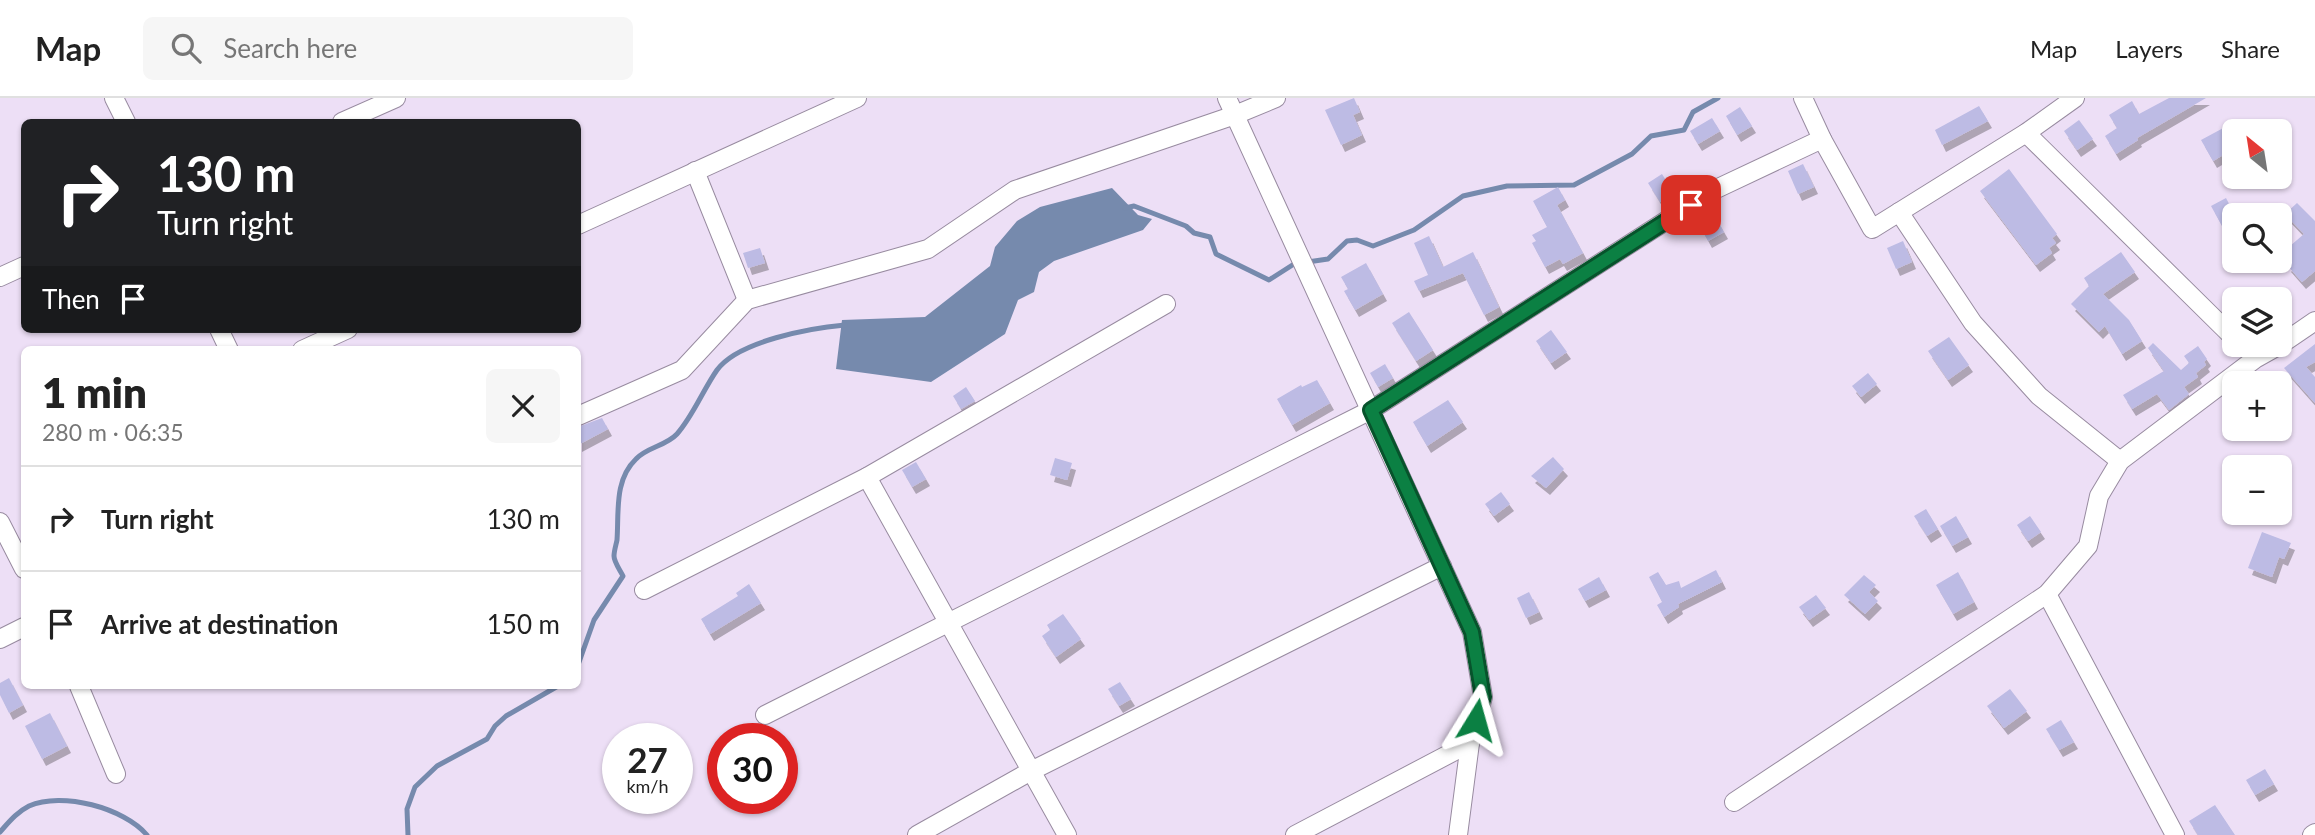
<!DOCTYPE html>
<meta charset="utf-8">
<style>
:root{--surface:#fff;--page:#f6f6f6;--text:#222;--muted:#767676;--line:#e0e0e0}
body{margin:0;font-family:Lato,sans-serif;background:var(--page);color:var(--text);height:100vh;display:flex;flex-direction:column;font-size:26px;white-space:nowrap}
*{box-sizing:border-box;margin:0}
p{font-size:23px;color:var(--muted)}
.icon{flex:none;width:38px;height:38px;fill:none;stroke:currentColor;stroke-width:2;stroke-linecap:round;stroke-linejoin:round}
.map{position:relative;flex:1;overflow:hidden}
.details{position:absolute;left:21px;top:248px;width:560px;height:343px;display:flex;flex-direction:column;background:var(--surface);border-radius:10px;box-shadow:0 2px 5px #0004}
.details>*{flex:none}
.hud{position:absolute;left:21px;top:21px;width:560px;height:214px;border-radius:10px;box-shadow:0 2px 5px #0004;background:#202124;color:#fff;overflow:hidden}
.needle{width:46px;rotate:330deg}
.tools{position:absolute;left:2222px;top:21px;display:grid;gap:14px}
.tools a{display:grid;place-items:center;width:70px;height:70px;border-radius:10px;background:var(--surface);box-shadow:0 2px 5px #0004;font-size:35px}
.speed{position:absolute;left:602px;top:625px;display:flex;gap:14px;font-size:35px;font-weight:700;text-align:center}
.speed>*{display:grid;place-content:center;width:91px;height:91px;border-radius:50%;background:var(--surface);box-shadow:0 2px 5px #0004;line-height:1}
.speed small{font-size:18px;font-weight:400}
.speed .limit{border:10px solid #d22;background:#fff;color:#111}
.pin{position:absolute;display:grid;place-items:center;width:60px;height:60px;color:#fff;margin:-30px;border-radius:14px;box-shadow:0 4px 10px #0006}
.me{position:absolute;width:77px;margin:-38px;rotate:8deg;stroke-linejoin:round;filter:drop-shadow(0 0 5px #0008)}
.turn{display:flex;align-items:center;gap:24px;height:147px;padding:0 21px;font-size:32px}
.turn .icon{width:91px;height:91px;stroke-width:2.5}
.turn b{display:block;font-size:49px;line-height:60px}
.then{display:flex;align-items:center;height:66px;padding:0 21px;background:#0003;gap:14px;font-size:26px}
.round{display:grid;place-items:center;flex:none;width:74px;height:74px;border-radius:10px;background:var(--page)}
.headline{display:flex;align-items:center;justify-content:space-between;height:119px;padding:0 21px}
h1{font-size:42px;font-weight:800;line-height:52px}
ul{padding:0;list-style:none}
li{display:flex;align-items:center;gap:21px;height:105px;padding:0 21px;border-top:2px solid var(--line)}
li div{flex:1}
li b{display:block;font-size:26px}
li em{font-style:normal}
header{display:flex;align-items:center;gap:42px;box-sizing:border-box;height:98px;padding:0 35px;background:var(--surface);border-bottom:2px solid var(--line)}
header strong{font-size:33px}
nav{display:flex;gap:38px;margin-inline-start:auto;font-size:24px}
.search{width:490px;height:63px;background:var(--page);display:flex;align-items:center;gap:18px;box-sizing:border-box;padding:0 24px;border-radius:10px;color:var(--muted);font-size:26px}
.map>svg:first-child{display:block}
.water{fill:#768aad}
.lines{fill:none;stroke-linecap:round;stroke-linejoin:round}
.stream{stroke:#768aad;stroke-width:5}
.building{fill:#bdbbe4;filter:url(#shadow)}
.street-casing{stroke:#988ba0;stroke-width:20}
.street{stroke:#fff;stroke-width:18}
.route-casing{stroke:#07532c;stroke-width:18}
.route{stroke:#0b8043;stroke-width:12}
</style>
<header>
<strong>Map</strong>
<div class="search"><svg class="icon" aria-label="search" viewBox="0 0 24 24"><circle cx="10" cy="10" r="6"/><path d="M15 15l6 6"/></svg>Search here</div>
<nav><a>Map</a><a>Layers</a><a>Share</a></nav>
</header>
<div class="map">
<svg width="2315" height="737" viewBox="0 0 2315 737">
<defs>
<filter id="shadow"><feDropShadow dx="4" dy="7" stdDeviation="0" flood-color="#0004"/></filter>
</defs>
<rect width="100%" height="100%" fill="#eddff6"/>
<path class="water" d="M1112,90l26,27 14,4 -9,11 -89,31 -15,11 -5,20 -16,8 -13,34 -74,48 -95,-13 6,-49 83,-3 65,-51 5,-19 22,-26 23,-14z"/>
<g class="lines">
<g class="stream">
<path d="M1125,110l9,-2 52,20 8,7 16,4 6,17 53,26 25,-16 34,-5 19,-18 10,-1 16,6 41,-16 49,-34 44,-10 67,-1 58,-31 19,-18 33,-6 9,-18 25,-14"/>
<path d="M578,567l16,-45 29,-44c-3,-6 -9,-14 -9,-20 0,-5 2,-11 3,-16 2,-28 -3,-60 19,-81 11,-12 30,-13 41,-25 16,-18 26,-44 40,-64 21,-29 94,-42 128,-45"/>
<path d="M0,734c9,-10 17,-20 29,-26 33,-15 95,2 118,29"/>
<path d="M408,737l-1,-26 8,-22 22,-21 50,-27 8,-13 11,-10 52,-30"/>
</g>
</g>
<g class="building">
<path d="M1354,0l6,14 -7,3 9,20 -21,10 -16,-35z"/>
<path d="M2169,0h37l-69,40 1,2 -22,14 -11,-18 12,-8 -8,-13 23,-14 7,13z"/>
<path d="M1979,8l9,15 -46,24 -7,-15z"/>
<path d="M1740,9l12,19 -15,9 -11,-19z"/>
<path d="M1712,20l8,13 -22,13 -8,-13z"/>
<path d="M2079,22l14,19 -16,11 -13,-19z"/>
<path d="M2227,28l8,14v8l-22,13 -12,-21z"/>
<path d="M1803,66l11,23 -16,7 -10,-23z"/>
<path d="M2009,71l48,65 -5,4 4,5 -7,5 3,5 -16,12 -56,-74z"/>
<path d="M1662,76l12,19 -14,9 -12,-19z"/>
<path d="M1558,89l7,13 -8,5 26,48 -20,11 -3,-5 -15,8 -13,-24 4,-2 -4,-6 15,-8 -14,-26z"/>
<path d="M2226,100l9,17v4l-13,7 -11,-20z"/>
<path d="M2297,105l18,18v50l-13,11 -15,-17 4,-4 -8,-9 21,-18 -19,-20z"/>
<path d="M1712,113l12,21 -16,9 -12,-22z"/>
<path d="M1429,138l14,31 30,-15 26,55 -15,8 -21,-42 -44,18 -5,-10 14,-6 -14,-32z"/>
<path d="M1903,143l9,21 -16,7 -9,-21z"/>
<path d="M760,150l5,15 -17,5 -5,-15z"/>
<path d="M2121,154l14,20 -32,22 26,26 13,21 -20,13 -17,-28 -6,6 -28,-28 18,-18 -5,-8z"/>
<path d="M1366,165l17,31 -28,16 -11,-19 4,-2 -7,-12z"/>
<path d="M1409,214l24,38 -17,11 -24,-38z"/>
<path d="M1551,232l16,22 -16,11 -15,-22z"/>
<path d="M1949,239l20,28 -21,15 -20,-29z"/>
<path d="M2153,245l28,27 8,-7 -5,-7 14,-10 9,13 -3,3 2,3 -10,8 2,4 -14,10 5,7 -20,16 -12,-16 -25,15 -9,-14 41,-24 -16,-23z"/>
<path d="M2315,246v18l-9,5 9,10v26l-31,-35z"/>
<path d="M1385,266l8,14 -15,9 -8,-14z"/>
<path d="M1868,275l9,11 -16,13 -9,-11z"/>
<path d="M1317,282l13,23 -38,22 -15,-26 24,-14 1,2z"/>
<path d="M966,289l9,14 -14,8 -8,-13z"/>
<path d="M1448,302l15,22 -36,24 -14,-24z"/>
<path d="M602,320l6,11 -30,16v-18z"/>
<path d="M1553,359l11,12 -18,19 -15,-12z"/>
<path d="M1055,360l17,5 -5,17 -17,-5z"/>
<path d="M916,364l10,17 -14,8 -10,-17z"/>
<path d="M1501,394l9,12 -16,12 -9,-12z"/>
<path d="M1926,411l12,20 -11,7 -13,-20z"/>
<path d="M1956,418l12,21 -16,9 -12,-20z"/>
<path d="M2030,418l11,16 -13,9 -11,-16z"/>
<path d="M2262,434l29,11 -7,16 -5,-2 -7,20 -24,-9z"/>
<path d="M1716,472l6,12 -44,22 1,3 -15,10 -7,-12 5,-3 -13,-25 9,-5 8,13 13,-4 2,7z"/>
<path d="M1958,474l16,30 -21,12 -17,-29z"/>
<path d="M1864,477l12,10 -7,7 9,9 -13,13 -21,-19z"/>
<path d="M1599,479l7,13 -21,11 -7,-12z"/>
<path d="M749,486l12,19 -51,31 -9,-15 37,-23 -2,-3z"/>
<path d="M1529,494l10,20 -13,6 -9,-20z"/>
<path d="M1816,497l10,13 -17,12 -10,-13z"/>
<path d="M1063,516l18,25 -25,18 -14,-21 8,-6 -3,-5z"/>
<path d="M9,580l14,27 -14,8 -9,-18v-12z"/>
<path d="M1120,584l11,17 -12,7 -11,-17z"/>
<path d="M2010,591l17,22 -23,17 -17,-22z"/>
<path d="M50,615l17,33 -25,13 -17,-33z"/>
<path d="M2061,622l13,22 -15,8 -13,-21z"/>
<path d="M2265,671l9,15 -19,11 -9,-15z"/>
<path d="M2215,707l20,30h-37l-9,-14z"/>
</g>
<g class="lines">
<g class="street-casing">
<g id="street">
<path d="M114,0l12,24"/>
<path d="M1227,0l245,534 11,65 -13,46 -12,92"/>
<path d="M1803,0l19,41 50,90 154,-96 49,-35"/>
<path d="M342,24l54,-24"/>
<path d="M2026,35l209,206"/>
<path d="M695,73l52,129"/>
<path d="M1899,114l74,111 66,73 81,65"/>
<path d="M578,127l279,-127"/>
<path d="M0,179l24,-11"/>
<path d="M219,231l10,21"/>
<path d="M2280,247l35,-24"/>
<path d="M302,252l46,-21"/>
<path d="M578,318l104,-46 65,-70 181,-51 87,-59 220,-75 41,-17"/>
<path d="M867,379l200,358"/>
<path d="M0,424l24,47"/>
<path d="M644,492l223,-113 299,-173"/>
<path d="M2047,496l128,241"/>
<path d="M0,541l24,-12"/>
<path d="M79,588l37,88"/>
<path d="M765,617l606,-305 343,-220 108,-51"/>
<path d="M1734,704l313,-208 41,-48 11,-50 21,-35 135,-102 25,-14"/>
<path d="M917,737l114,-64 411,-205"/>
<path d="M1295,737l175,-92"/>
<path d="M2312,737l3,-2"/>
</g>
</g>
<use href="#street" class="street"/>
</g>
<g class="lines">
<g class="route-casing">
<path id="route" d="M1476,622l7,-23 -11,-65 -101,-222 320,-205"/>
</g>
<use href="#route" class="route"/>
</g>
</svg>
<div class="tools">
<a><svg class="needle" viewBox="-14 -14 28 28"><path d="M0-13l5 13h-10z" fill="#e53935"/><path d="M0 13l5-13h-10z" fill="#767676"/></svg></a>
<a><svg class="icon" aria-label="search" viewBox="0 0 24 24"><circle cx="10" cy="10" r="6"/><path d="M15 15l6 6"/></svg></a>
<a><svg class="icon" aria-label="layers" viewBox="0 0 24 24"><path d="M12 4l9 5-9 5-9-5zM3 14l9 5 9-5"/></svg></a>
<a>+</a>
<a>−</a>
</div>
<div class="speed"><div>27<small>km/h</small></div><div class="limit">30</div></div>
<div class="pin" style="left:1691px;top:107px;background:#d93025"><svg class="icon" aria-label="arrive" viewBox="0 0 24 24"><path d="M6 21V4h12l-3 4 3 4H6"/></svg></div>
<svg class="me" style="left:1476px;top:622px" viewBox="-20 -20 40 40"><path d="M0-17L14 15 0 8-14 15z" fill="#0b8043" stroke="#fff" stroke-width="4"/></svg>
<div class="hud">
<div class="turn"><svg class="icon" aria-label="right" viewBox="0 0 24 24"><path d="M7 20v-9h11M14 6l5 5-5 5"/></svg><div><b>130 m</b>Turn right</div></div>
<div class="then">Then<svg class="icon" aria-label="arrive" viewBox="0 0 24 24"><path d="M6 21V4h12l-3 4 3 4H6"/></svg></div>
</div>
<section class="details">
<div class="headline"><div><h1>1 min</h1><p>280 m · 06:35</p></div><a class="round"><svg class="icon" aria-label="close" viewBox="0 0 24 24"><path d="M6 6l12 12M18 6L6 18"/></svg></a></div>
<ul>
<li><svg class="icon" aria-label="right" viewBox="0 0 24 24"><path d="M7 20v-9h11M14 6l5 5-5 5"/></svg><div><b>Turn right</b></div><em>130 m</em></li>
<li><svg class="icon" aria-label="arrive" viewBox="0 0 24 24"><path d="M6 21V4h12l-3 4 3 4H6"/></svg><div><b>Arrive at destination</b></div><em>150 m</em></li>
</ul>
</section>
</div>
